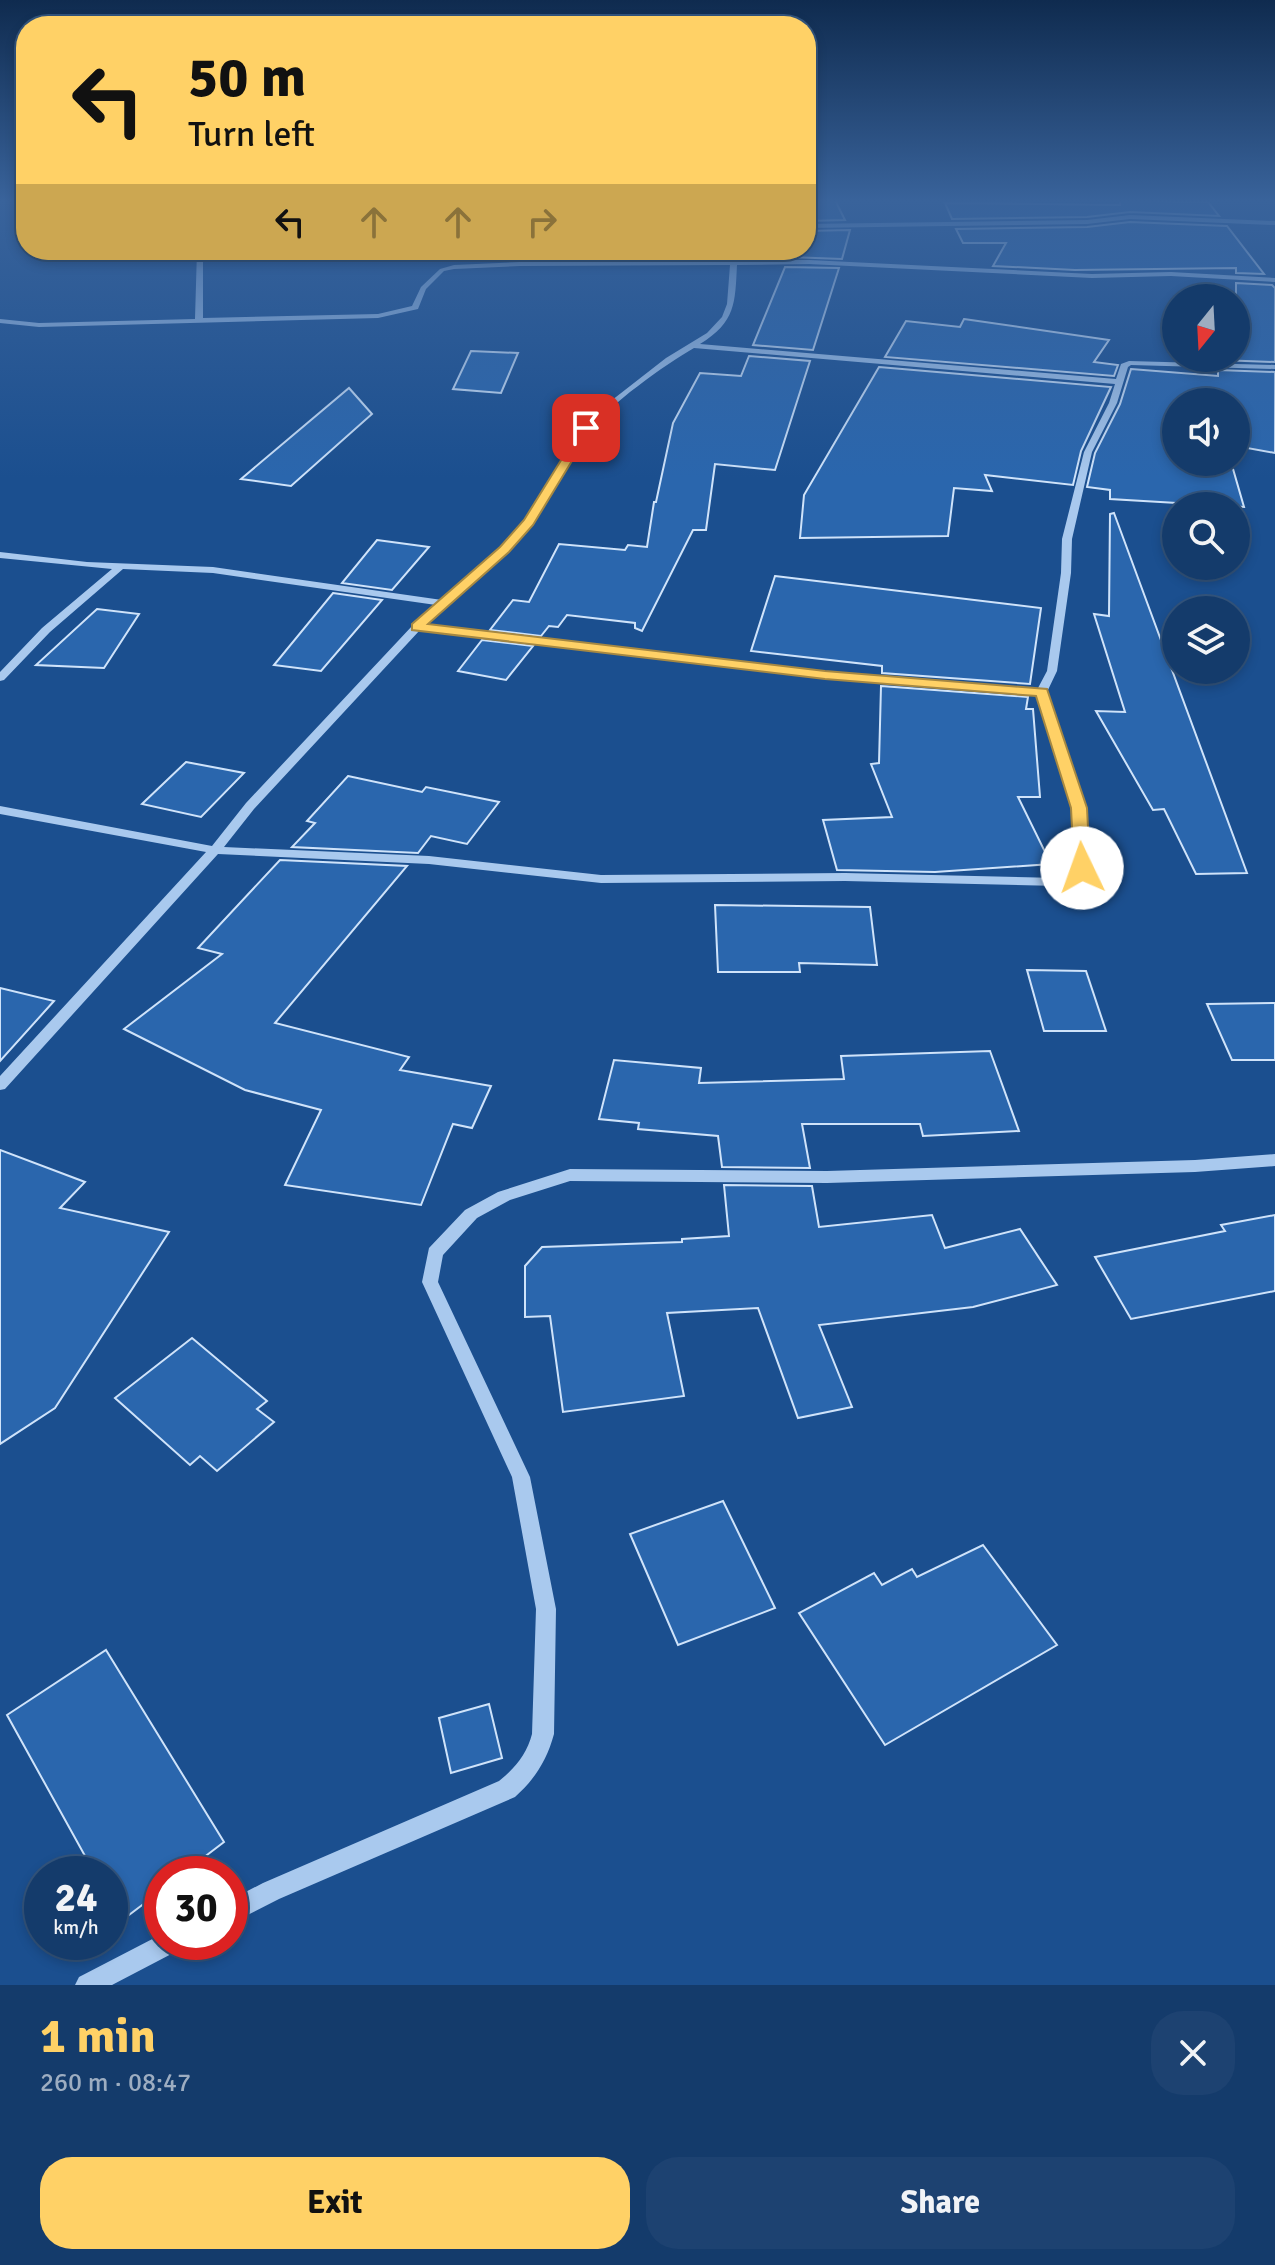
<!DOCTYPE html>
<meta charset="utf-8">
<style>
:root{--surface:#143b6b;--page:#1d4271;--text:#f1f3f6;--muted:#9dadc1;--line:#33557e;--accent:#ffd166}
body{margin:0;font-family:Signika,sans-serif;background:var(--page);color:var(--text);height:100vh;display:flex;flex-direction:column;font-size:30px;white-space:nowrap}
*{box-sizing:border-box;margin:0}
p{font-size:26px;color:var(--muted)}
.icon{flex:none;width:44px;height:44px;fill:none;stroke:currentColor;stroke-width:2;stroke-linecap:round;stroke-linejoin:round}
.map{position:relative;height:1985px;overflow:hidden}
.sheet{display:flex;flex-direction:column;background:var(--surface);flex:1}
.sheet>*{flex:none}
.banner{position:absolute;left:16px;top:16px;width:800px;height:244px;border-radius:32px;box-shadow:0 4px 12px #0003,0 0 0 2px var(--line);background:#ffd166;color:#111;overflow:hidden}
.needle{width:52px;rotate:198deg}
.fabs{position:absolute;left:1162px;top:284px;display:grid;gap:16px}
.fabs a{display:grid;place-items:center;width:88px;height:88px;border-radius:50%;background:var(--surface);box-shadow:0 4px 12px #0003,0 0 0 2px var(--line);font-size:40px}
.speed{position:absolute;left:24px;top:1856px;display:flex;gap:16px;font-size:40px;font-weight:700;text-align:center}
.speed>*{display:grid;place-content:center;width:104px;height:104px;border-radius:50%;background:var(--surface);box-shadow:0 4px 12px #0003,0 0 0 2px var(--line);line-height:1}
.speed small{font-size:20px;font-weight:400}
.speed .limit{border:12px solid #d22;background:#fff;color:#111}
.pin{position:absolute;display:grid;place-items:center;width:68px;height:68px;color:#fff;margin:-34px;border-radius:16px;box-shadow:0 4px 12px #0006}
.me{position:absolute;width:88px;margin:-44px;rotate:357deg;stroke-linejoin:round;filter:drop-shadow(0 0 6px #0008)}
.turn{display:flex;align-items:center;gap:28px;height:168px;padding:0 40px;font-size:36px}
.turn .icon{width:104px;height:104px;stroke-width:2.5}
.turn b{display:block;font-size:56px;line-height:68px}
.lanes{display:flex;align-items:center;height:76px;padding:0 40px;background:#0003;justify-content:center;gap:40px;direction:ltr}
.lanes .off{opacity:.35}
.round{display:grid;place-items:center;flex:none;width:84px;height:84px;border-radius:32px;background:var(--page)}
.summary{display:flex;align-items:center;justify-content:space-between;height:136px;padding:0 40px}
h1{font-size:48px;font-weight:700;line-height:60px;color:var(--accent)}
.cta{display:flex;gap:16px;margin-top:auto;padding:16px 40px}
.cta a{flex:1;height:92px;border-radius:32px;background:var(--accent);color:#111;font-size:32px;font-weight:700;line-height:92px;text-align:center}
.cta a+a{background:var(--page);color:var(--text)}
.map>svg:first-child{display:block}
.building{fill:#2a66ad;stroke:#cfe3fa;stroke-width:2}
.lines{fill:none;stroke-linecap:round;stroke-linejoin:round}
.minor{fill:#a9c9ee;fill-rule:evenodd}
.route{fill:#ffd166;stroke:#a68842;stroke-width:2}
</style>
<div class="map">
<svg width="1275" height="1985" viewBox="0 0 1275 1985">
<rect width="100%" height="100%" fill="#1b4f8f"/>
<g class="building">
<path d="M806,200h29l10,20 -39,1z"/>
<path d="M1120,200l88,2 11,14 -89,-4 -43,5 -135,2 -7,-16 175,2z"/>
<path d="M1130,222l97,4 37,48 -28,-1v-5l-161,2 -82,-4 13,-23h-43l-7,-14 131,-2z"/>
<path d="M850,230l-8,29 -53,-2 3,-7h16l-2,-19z"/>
<path d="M785,267l54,1 -26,82 -60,-5z"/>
<path d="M1236,283l36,2 3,3v74l-56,-2v-2h17z"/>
<path d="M964,319l145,21 -15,22 24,3 -4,11 -229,-19 21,-36 54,6z"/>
<path d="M471,351l47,2 -17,40 -48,-4z"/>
<path d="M749,356l61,5 -35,109 -60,-6 -9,66h-13l-51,101 -7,-3v-5l-68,-8 -9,12 -9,-1 -8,10 -51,-6 23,-30 16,2 30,-58 66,6 3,-5 19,2 7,-45h2l17,-79 27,-50 41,3z"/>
<path d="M879,367l232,20 -30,64 -8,34 -88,-10 7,16 -38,-3 -6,48 -148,2 4,-43z"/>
<path d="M1131,369l87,7v-6l57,2v81l-39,-7v-44h-60v60h55l13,45 -134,-8v-9l-23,-3 8,-34 25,-49z"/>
<path d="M349,388l23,26 -81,72 -50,-7z"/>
<path d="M1114,513l133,360 -51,1 -32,-65 -11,1 -57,-99 29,1 -31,-98 15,2 1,-102z"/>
<path d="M377,540l52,7 -37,43 -50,-7z"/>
<path d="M775,576l266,32 -11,76 -148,-11v-7l-131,-15z"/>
<path d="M333,593l49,7 -61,71 -47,-6z"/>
<path d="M97,609l42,5 -35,54 -68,-3z"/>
<path d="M482,640l51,6 -27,34 -48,-9z"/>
<path d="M881,686l147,11 -2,12h7l7,88h-22l33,67 -116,8 -98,-2 -14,-50 69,-3 -21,-53 8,-1z"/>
<path d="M186,762l58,11 -43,44 -59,-13z"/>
<path d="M348,776l74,16 4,-5 73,15 -32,42 -36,-8 -13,17 -126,-6 23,-24 -8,-2z"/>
<path d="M280,860l127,6 -132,157 134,34 -9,13 91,16 -19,42 -19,-4 -32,81 -136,-20 36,-75 -76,-20 -121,-61 98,-75 -24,-6z"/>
<path d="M715,905l155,2 7,58 -78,-2 1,9h-82z"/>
<path d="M1027,970l59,1 20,60h-62z"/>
<path d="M0,988l54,13 -54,60z"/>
<path d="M1275,1003v57h-43l-25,-56z"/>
<path d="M990,1051l29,80 -96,5 -3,-12h-118l8,44 -88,-1 -4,-31 -80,-7 1,-6 -40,-4 15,-59 87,8 -2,15 145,-4 -3,-23z"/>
<path d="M0,1150l85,32 -25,26 109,24 -114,176 -55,36z"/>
<path d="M724,1185l88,1 7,41 113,-12 13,33 75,-19 37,56 -84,22 -154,18 33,82 -54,11 -40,-110 -91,5 17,83 -121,16 -13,-96 -25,1v-51l17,-19 140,-5v-3l47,-3z"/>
<path d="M1275,1215v76l-144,28 -36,-62 130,-26 -4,-6z"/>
<path d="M192,1338l75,63 -10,8 17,13 -57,49 -17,-15 -10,9 -75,-67z"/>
<path d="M723,1501l52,107 -97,37 -48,-111z"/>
<path d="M983,1545l74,100 -172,100 -86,-132 75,-40 8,12 30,-16 5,8z"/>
<path d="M106,1650l118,192 -42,32h-20v16l-41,31 -11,-20v-27h-15l-88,-159z"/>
<path d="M489,1704l13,54 -51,15 -12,-55z"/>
</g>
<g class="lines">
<g class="minor">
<path d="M1130,215l145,6v4l-145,-6 -43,5 -281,4v-4l281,-4z"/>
<path d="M197,250h6v68l175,-4 34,-8 9,-19 19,-18 14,-4 66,-3 210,-1 1,-11h6v10h72l283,14 79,-2 104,6v4l-104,-6 -79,2 -283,-14 -72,1c-2,38 -1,57 -37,79l416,35 5,-15 8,-3 146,4v4l-144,-4 -3,2 -11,36 -25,49 -20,87 -1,34 -14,98 -10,21 38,116 3,60c-8,11 -16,14 -29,18l-214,-5 -244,2 -172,-19 -211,-10 -213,235 -5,1v-14l206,-224 -206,-38v-8l212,40 34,-43 167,-178 23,-20 -223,-32 -90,-4 -73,63 -46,48 -4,1v-9l42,-44 70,-59 -112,-11v-6l87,10 126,5 229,33 59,-53 24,-26 58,-95 15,-15 68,-53 41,-25 15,-16 5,-13 3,-39 -210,1 -66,3 -10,2 -18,18 -8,20 -40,9 -339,9 -39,-4v-4l39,4 156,-4zM694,348l421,36 -6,19 -25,49 -22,87 -1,34 -14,98 -9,17 -213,-16 -400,-47c36,-32 77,-63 107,-101 22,-28 35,-64 57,-93 17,-24 78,-68 105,-83zM420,630l405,48 212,17 36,113 3,59 -7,7 -11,4 -213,-5 -244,2 -172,-19 -205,-9 30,-38z"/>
<path d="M1275,1154v12l-80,6 -368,11 -257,-2 -60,19 -33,18 -34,37 -5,27 92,195 26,132 -2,125c-7,26 -19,45 -39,63l-236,102 -49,25v-24l33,-17 236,-102c16,-13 28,-27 33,-47l4,-125 -24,-132 -90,-195 7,-34 36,-38 33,-18 72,-23 257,2 368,-11z"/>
<path d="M162,1934v8h21l-4,8 -67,35h-37l4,-8z"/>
</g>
</g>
<linearGradient id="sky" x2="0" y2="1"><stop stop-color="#0f2b4f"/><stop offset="0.42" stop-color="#39639b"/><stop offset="1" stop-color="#39639b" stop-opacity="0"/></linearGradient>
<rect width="1275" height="478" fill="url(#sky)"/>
<path class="route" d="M586,425l6,3 -59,97 -24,27 -81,72 397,47 222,18 40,119 3,60 -2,4 -6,1 -8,-5 -3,-60 -35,-112 -211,-17 -413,-49v-6l88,-77 24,-27 57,-92z"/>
</svg>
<div class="fabs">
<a><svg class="needle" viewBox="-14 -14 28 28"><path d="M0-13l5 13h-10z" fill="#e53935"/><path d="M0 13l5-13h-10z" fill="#9dadc1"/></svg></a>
<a><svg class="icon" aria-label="sound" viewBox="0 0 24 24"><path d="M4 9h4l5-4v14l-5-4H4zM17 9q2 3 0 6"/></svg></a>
<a><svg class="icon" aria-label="search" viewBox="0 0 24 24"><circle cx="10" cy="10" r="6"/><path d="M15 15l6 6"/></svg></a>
<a><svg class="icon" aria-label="layers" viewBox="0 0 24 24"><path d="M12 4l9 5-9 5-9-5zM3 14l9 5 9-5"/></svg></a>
</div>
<div class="speed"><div>24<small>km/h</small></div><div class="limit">30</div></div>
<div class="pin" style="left:586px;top:428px;background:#d93025"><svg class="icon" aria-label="arrive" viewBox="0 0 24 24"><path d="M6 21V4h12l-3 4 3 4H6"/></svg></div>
<svg class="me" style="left:1082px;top:868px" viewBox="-20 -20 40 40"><circle r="19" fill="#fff"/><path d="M0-13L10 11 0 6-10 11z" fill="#ffd166"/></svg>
<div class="banner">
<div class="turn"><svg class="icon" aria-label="left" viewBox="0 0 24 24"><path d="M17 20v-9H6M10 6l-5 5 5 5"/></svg><div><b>50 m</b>Turn left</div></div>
<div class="lanes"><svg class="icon" aria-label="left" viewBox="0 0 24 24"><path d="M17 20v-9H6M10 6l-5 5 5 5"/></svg><svg class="icon off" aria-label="ahead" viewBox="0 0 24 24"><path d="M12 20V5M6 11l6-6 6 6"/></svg><svg class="icon off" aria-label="ahead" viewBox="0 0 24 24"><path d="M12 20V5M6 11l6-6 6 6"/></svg><svg class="icon off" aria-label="right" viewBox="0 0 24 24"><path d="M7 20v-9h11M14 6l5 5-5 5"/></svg></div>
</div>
</div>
<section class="sheet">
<div class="summary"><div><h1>1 min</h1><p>260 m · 08:47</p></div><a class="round"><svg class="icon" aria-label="close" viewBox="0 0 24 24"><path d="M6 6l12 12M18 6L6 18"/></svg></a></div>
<div class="cta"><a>Exit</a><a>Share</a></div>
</section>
